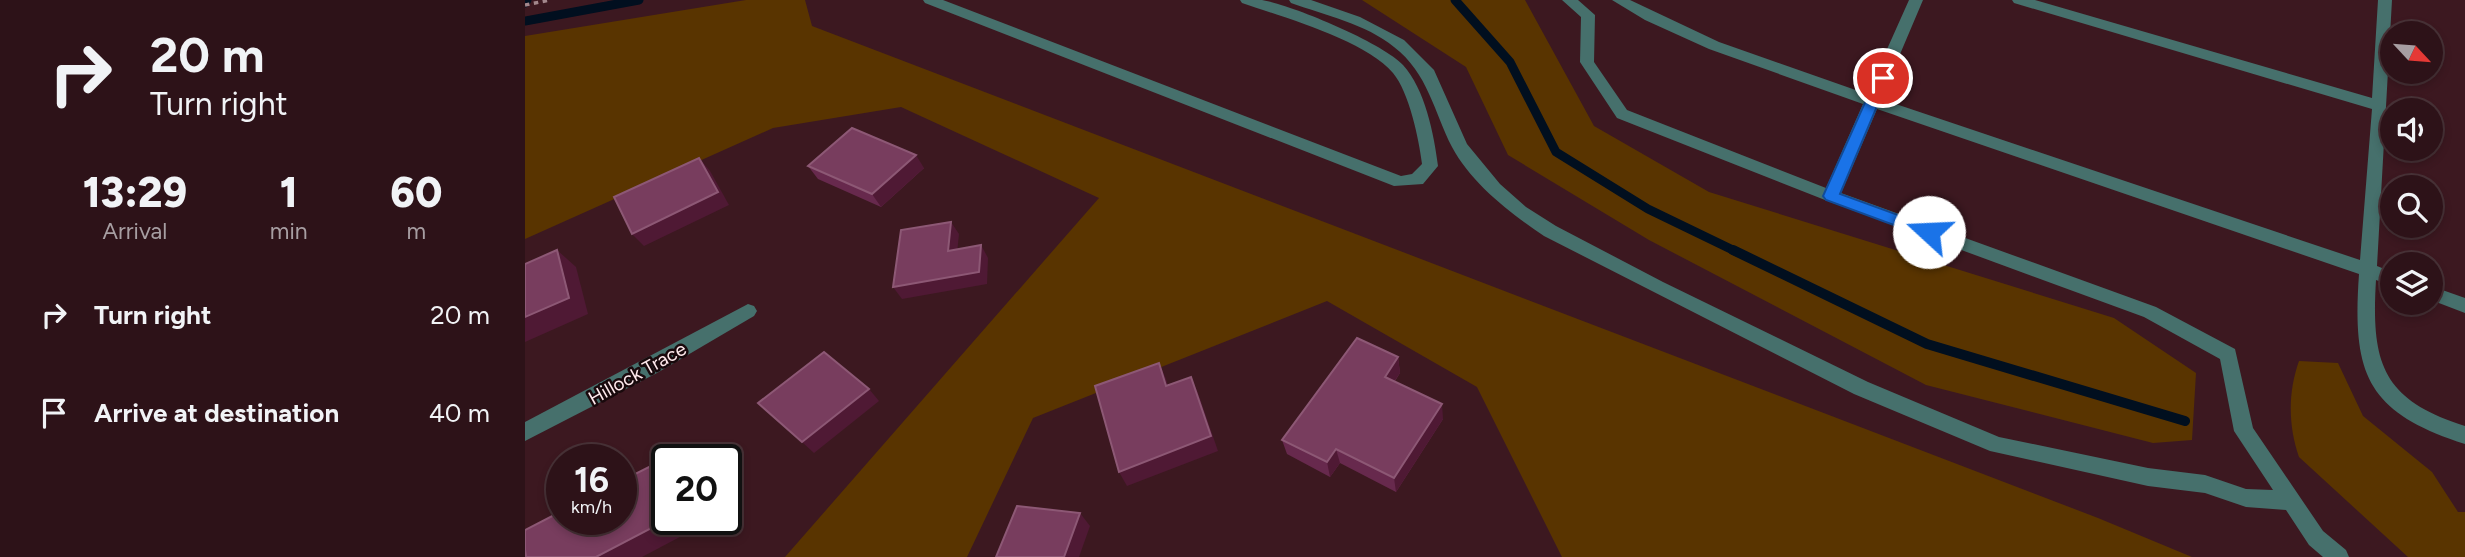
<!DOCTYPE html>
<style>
:root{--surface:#2d1218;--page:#351b21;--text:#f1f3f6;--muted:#a79ea2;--line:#483237}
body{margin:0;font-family:Figtree,sans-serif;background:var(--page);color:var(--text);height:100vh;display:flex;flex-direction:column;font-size:26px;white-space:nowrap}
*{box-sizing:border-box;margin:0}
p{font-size:23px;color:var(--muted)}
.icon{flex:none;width:38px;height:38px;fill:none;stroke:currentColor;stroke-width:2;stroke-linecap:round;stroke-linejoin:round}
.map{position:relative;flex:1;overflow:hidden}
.sheet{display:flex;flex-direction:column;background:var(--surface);width:525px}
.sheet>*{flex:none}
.banner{background:#2d1218;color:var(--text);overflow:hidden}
.needle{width:46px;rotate:116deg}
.tools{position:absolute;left:1855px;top:21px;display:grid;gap:14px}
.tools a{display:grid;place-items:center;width:63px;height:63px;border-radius:50%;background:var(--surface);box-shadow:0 4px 10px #0003,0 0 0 2px var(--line);font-size:35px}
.speed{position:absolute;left:21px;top:444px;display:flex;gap:14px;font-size:35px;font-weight:700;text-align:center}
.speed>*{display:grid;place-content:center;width:91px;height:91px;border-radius:50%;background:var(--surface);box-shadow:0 4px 10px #0003,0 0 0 2px var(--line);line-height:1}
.speed small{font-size:18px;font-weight:400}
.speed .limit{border:4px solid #111;border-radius:10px;background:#fff;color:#111}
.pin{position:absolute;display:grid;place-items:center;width:60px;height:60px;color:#fff;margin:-30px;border:4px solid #fff;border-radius:50%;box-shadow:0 2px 7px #0007}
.me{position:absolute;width:77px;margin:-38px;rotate:290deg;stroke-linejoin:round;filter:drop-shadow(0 0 5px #0008)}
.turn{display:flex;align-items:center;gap:24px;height:147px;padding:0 35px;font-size:32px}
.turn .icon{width:91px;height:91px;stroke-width:2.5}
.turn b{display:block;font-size:49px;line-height:60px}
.eta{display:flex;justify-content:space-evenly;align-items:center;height:119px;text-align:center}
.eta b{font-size:42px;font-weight:800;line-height:49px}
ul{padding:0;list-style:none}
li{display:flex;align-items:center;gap:21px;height:98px;padding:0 35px}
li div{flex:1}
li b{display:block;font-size:26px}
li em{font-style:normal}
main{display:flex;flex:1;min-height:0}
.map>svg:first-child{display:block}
.green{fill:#593400}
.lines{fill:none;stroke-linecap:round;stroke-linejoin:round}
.stream-far1{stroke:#010f1f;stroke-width:9}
.stream{stroke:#010f1f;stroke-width:10}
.path{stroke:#a3878c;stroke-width:3.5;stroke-dasharray:4.5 4.5;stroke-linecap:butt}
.lane{fill:#46706c;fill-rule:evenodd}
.street{fill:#46706c;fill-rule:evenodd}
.wall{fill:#67294d}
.shaded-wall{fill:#4f1934}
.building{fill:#783d5e;stroke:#8d5875;stroke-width:2}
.route{fill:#1a73e8;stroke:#114b97;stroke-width:2}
.labels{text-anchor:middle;stroke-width:5;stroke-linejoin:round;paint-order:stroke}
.street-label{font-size:19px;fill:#ffeaed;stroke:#19090c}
</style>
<main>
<section class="sheet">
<div class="banner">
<div class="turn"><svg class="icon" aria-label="right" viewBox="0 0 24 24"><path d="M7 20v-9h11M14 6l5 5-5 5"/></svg><div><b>20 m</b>Turn right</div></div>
</div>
<div class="eta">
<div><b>13:29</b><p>Arrival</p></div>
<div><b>1</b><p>min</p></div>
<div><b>60</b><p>m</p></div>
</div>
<ul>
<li><svg class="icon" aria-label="right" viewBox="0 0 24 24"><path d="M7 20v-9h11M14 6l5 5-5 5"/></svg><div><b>Turn right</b></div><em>20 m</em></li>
<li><svg class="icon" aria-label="arrive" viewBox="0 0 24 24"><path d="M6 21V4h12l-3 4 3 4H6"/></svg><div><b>Arrive at destination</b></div><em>40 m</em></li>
</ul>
</section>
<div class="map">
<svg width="1940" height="557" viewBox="0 0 1940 557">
<rect width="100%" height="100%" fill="#3c1820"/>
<g class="green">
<path d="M221,0h59l7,26 1286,492 94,39h-630l-85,-170 -150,-86 -294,117 -66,139h-182l314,-359 -198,-91 -128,21 -248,111v-203z"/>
<path d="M837,0h163l69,126 115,66 405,126 82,55 -4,67 -39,3 -227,-58 -277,-145 -141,-85 -42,-88z"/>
<path d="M1774,361l39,2 25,53 69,56 26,40h7v45h-57l-109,-100c-11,-32 -11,-65 0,-96z"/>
</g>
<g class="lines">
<g class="stream-far1">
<path d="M930,0l55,62 46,90 92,57 89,43"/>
<path d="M0,3l2,-3"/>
<path d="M0,21l114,-21"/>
</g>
<path class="stream" d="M1208,250l194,94 258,77"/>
<path class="path" d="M0,5l25,-5"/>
<g class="lane">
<path d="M398,0h20l458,176 11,-2 10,-10c-3,-25 -13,-72 -29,-91 -28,-33 -110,-56 -151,-70l-2,-3c7,0 15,0 22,0 30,5 121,43 141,65 22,24 31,69 35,101l-15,18 -29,2 -469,-183z"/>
<path d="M764,0h22l49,17 44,23 30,30 33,74 33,40 26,23 30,19 107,56 205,100 131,55 149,31 57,7 41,14 27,1 -39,-59 -14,-72 -76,-42 -319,-117 -208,-82 -37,-56 1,-45 -19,-17h16l17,15 -1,47 33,48 199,78 37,-84 -154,-55 -64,-29 -33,-20h18l89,42 148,52 42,-94h14l-42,99 479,161 12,-151 -358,-106 -2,-3h23l337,98 6,-98h14l-15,266 15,6v14l-16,-6c-5,83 6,120 89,146v18c-99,-32 -113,-70 -106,-170l-482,-165 -36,84 315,114 79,42 18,79 70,103 23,19 3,7h-26l-14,-12 -23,-35 -40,-3 -41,-14 -57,-7 -158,-35 -136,-57 -310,-158c-33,-22 -73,-53 -92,-89 -18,-35 -24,-74 -58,-100 -28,-23 -69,-32 -103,-44z"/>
<path d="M1906,286l34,12v15l-34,-13z"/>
</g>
<path class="street" d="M223,304l6,2 3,5 -3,5 -97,57 -132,68v-19z"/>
</g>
<g class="wall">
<path d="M283,166l116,2 -43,39 -63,-28z"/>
<path d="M873,357l2,16 -5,8 48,38 -47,73 -56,-29 -10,14 -43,-23 -5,-14z"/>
</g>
<g class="shaded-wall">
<path d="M391,155l8,13 -43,39 -9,-13z"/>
<path d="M174,158l11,13 19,34 -85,41 -12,-12z"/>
<path d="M426,222l8,12 -3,29 -8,-12z"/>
<path d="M456,245l7,13 -1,26 -85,15 -9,-12z"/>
<path d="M32,250l19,17 12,47 -63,28v-25z"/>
<path d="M873,357l2,16 -13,19 -2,-15z"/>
<path d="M634,363l7,16 7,23 -7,-16z"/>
<path d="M666,377l7,16 20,58 -91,35 -8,-14z"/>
<path d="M344,389l10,12 -65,52 -12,-11z"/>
<path d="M917,404l1,15 -47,73 -2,-14z"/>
<path d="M811,449l4,14 -10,14 -3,-15z"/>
<path d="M555,513l10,13 -11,31h-15z"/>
<path d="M142,520h42l1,1 -68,36h-46z"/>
</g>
<g class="building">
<path d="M327,128l64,27 -44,39 -64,-28z"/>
<path d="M174,158l19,34 -86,42 -18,-37z"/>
<path d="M426,222l-3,29 33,-6 -2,27 -86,15 8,-57z"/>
<path d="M32,250l12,48 -44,19v-53z"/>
<path d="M832,338l41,19 -13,20 57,27 -48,74 -58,-29 -9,13 -45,-22z"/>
<path d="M299,352l45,37 -67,53 -44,-39z"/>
<path d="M634,363l7,23 25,-9 20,59 -92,36 -24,-86z"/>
<path d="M148,455l2,5h-8v60l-71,37h-70l-1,-7v-20l37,-19v9h59v-39z"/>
<path d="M492,506l63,7 -16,44h-68z"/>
</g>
<path class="route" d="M1358,73l6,5 -49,116 94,34 3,4 -8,6 -103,-38 -3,-4 53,-118z"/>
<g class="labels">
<g class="street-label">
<text transform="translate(112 373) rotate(-29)" y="7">Hillock Trace</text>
</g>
</g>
</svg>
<div class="tools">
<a><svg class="needle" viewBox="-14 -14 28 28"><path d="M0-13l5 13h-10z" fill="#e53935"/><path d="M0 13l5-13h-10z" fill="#a79ea2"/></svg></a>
<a><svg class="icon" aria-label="sound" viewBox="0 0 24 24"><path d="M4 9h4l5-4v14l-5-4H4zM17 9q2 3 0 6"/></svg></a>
<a><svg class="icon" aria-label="search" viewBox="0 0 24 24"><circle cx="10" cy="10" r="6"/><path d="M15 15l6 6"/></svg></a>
<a><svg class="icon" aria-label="layers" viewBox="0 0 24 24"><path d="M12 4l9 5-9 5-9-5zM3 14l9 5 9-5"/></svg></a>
</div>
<div class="speed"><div>16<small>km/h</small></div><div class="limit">20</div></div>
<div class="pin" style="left:1358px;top:78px;background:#d93025"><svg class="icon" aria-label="arrive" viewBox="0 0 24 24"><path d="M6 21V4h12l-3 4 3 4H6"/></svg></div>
<svg class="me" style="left:1404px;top:232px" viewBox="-20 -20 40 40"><circle r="19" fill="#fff"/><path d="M0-13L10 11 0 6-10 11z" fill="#1a73e8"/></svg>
</div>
</main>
